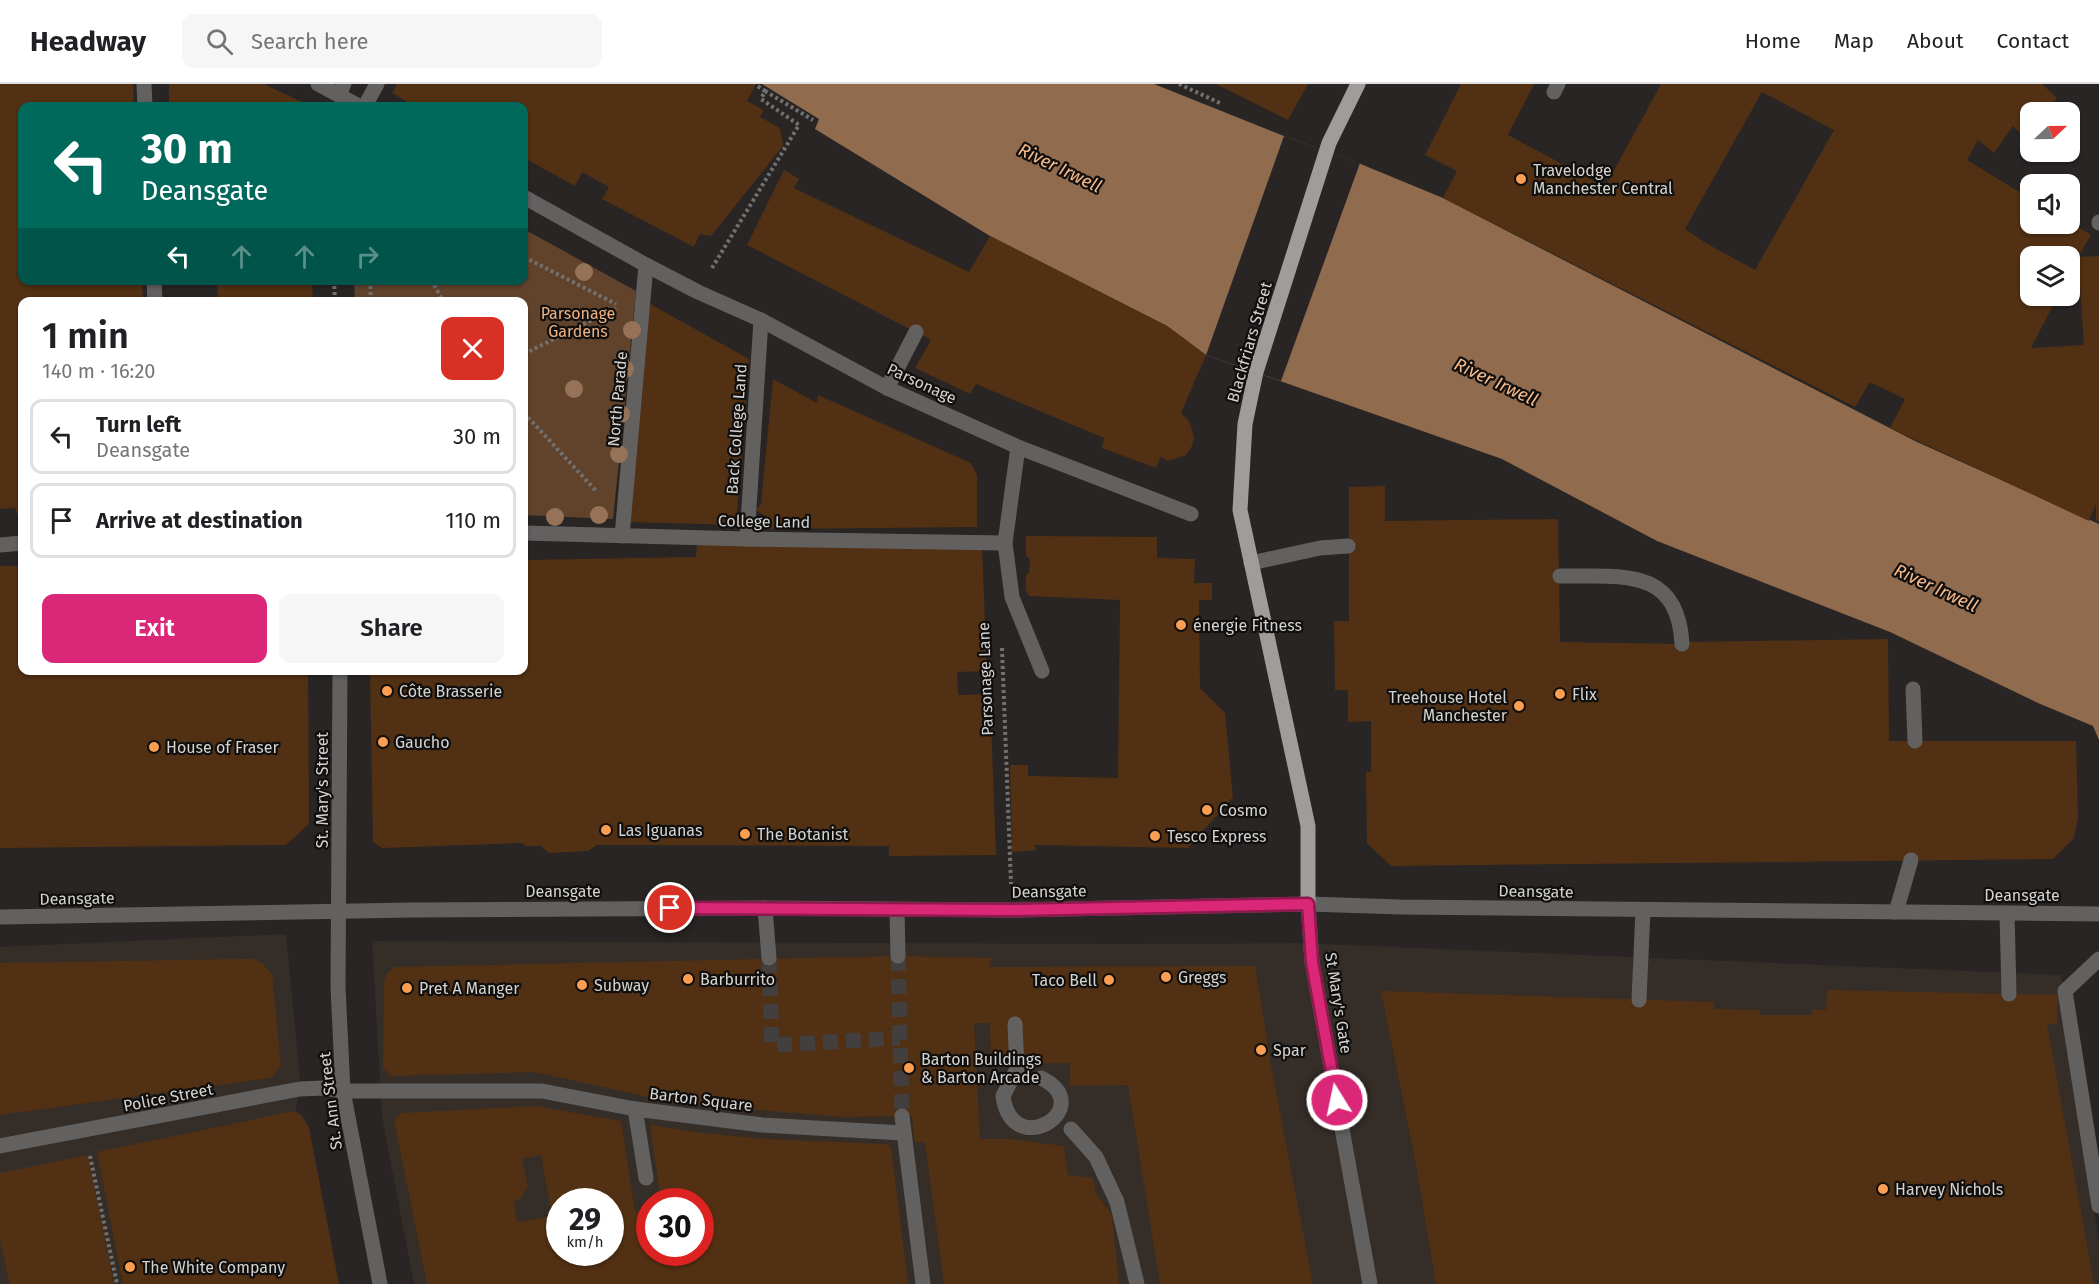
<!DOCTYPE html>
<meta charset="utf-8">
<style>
:root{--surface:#fff;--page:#f6f6f6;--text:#202124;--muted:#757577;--line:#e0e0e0;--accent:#db2777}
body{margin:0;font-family:"Fira Sans",sans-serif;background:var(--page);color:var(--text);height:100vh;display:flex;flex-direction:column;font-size:22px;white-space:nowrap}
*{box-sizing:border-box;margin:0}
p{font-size:20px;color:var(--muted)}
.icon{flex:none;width:33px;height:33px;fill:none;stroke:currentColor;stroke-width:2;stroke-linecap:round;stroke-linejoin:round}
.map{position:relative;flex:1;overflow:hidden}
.sheet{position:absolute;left:18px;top:213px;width:510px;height:378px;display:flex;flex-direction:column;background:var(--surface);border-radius:12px;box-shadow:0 2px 4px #0004}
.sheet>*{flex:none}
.hud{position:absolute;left:18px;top:18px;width:510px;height:183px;border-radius:12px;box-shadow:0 2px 4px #0004;background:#00695c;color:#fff;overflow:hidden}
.needle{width:39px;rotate:68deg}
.controls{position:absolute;left:2020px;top:18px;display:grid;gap:12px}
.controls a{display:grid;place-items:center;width:60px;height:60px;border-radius:12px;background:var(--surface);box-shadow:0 2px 4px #0004;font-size:30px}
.speed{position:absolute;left:546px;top:1104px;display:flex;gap:12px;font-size:30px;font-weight:700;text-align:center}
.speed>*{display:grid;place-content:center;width:78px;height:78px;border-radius:50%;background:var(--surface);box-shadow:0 2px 4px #0004;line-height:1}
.speed small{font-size:15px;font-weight:400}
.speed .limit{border:9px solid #d22;background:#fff;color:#111}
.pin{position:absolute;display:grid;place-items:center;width:51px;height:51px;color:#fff;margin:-26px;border:3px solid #fff;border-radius:50%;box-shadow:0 2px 6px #0007}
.me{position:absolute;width:66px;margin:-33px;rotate:350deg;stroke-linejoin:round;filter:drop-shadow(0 0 4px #0008)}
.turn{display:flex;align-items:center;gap:21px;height:126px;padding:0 24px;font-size:27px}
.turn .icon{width:78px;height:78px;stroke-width:2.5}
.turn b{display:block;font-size:42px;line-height:51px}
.lanes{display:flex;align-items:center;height:57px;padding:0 24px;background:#0003;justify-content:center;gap:30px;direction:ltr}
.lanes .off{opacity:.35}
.round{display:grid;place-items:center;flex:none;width:63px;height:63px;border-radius:12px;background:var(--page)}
.headline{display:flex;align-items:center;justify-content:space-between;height:102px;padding:0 24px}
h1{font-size:36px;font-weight:600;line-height:45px}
.primary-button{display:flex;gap:12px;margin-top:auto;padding:12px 24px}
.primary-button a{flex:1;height:69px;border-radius:12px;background:var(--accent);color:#fff;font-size:24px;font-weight:600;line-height:69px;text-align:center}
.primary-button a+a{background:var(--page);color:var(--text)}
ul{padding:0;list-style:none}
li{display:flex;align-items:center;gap:18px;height:75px;margin:0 12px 9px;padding:0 12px;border:3px solid var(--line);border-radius:12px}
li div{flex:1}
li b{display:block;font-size:22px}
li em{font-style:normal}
header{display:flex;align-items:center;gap:36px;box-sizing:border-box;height:84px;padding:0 30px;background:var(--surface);border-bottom:2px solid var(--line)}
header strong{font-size:28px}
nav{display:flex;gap:33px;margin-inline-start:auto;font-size:21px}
.search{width:420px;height:54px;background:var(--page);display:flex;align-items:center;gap:15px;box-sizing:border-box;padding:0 21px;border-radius:12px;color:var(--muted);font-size:22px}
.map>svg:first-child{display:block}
.built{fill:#352d28;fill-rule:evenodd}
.green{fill:#61432c}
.water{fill:#916b4e}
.pier{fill:#282524}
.building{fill:#523013;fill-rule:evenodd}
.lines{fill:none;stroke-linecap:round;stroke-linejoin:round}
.pedestrian-tunnel{stroke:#423f3e;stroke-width:15;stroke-dasharray:15 8;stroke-linecap:butt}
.path{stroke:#73716f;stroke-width:4;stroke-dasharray:3 3;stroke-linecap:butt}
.service{stroke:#636160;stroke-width:15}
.pedestrian{stroke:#636160;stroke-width:15}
.minor{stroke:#636160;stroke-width:15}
.tertiary{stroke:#636160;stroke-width:15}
.primary{stroke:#9f9c9a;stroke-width:15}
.service-bridge{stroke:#636160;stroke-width:15}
.tree{fill:#957258}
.route-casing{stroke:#8e194d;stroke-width:15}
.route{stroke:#db2777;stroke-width:10}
.poi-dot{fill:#fb9e51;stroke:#100f0e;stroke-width:2}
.labels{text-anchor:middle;stroke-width:4.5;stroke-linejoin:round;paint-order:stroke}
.poi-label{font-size:16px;fill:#d4d3d1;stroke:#100f0e;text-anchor:start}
.park-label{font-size:16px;fill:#efb183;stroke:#100f0e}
.street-label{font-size:16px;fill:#d4d3d1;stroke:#100f0e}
.water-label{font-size:18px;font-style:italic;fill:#f6b98a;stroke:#100f0e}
</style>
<header>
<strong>Headway</strong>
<div class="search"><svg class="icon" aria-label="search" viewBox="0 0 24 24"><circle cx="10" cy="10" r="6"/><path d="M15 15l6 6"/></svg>Search here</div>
<nav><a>Home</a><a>Map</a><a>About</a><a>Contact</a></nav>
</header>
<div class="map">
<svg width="2099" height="1200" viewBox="0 0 2099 1200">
<rect width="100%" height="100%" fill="#282524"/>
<g class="built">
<path d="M286,850l14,145 -4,33 10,8 3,8 30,156h-339v-337z"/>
<path d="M372,857l752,3 174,-1 763,32 38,269v40h-1685l-32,-167zM560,1118h50v50h-50zM650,1118h50v50h-50z"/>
</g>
<path class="green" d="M524,145l112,62 -23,228 -89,-4v-213l-169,-1 -1,-20 170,-1z"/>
<path class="water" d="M762,0h392l130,52 67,24 92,38 472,243 184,83v216l-6,-14 -55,-23 -148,-71 -233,-91 -155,-82 -296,-104 -39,-29 -177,-90 -175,-107 4,-10z"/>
<path class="pier" d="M1284,52l76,27 -79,218 -75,-26z"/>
<g class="building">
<path d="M0,0h133l1,22h-112v174h120l1,22h-121v225l-7,-19 -15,1z"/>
<path d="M169,0h95l40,19v3h-135z"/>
<path d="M397,0h359l-9,17 17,9 -4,7 20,11 3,18 -72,90 -11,-2 -6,13 -92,-48 7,-12 -27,-15 -7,14 -51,-28v-52h-96l-8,-4 -5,4 -23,-13z"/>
<path d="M1216,0h92l-20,36z"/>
<path d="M1461,0h73l-26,51 97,52 56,-103h381l15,14 -12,14h-14v17l-7,8 -11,-11 -19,27 -16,-13 -11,20 64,39v25l39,-2 21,13 -13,22 21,-1v265h-3v-17l-7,17 -199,-93 15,-29 -35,-17 -15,25 -412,-209 14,-27 -32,-16zM1762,8l72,38 -79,140 -49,-27 -21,-14zM2031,172h39v17l8,-16 6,88 -53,3 27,-52h-27z"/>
<path d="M784,86l15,9 -5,9 175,84 21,-36 177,90 39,29 -25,58 7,7 4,9 2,10 -3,9 -5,7 -18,6 -7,-4 -5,11 -54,-20 2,-10 -128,-54 -6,10 -55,-26 16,-28 -184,-95z"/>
<path d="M217,196h95l1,22h-95z"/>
<path d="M650,220l99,55 -13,166 -109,-3z"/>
<path d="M773,295l44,24 1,-8 153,68 6,12v52l-209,2 2,-10 -14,-9 5,-6z"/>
<path d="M1385,402v35l173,-2 2,123 122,2 6,-2 200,-3 1,102h187l2,77 -4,20 -21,21 -662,7 -24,-23 -1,-71h5v-51l-23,1v-32h-13l-1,-69h15v-134z"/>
<path d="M1026,452l131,1v21l38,1 -1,24h18v17h-13l1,88 25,25 8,84 -45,51 -153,-3 1,5 -24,2 -2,-87h18v11l90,2 2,-178 -91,-4 -3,-5v-15l3,-4 1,-12 -4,-5z"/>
<path d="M697,460l285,3 5,124 -30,1 1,23 32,-1 6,161 -107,1v-10l-292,-1 -9,6 -39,2 -8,-7h-16l-2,-3 -141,5 -9,-6 -3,-172h154v-110l172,-3z"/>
<path d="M0,482h22v104h286l1,154 -23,21 -286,3z"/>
<path d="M898,872l93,2 -1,9 265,-1 18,111 40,207h-153l-32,-199 -58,1v-23l-79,2 -1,-42h-16l6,116h30l54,7 4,29 25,3 3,16 16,21 7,69h-175l-19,-142 -10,1 -3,-27 -69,1 -167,-14 -142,-31 -143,4 -8,-8 1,-86 3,-9 8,-6z"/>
<path d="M239,875h14l9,4 10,11 9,92 -10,12 -271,37v-152z"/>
<path d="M1827,906l231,5 -1,29h-10l47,260h-658l-21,-125 -34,-168 333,11v7l46,1 -1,5h53v-5h14z"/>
<path d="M535,1022l86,15 14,91 15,-2v42h50v-50h-39l-11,-77 53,8 62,6 122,5 4,4 17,136h-481l-33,-164 7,-7zM541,1071l11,61 -35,6 -3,-21 7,-3 7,-12 -6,-27zM560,1118h50v50h-50z"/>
<path d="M289,1028h7l5,3 8,13 30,156h-216l-26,-132z"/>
<path d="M88,1071l26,129h-104l-10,-44v-67z"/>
</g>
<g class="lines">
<g class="pedestrian-tunnel">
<path d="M898,872l4,160"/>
<path d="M769,874l3,87 128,-7"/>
</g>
<g class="path">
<path d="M1179,0l43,20"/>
<path d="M765,7l48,29"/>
<path d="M524,173l92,47"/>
<path d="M712,184l87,-143 -38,-26 4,-8 -9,-6"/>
<path d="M334,196l1,22"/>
<path d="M370,196l1,22"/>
<path d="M431,196l13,22"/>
<path d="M524,270l92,-46"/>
<path d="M524,329l73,79"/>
<path d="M1002,564l9,236"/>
<path d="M90,1072l27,128"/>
</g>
<g class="service">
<path d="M1554,8l4,-8"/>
<path d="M339,11l5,-11"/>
<path d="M365,22l12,-22"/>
<path d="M2099,139v-1"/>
<path d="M887,304l29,-56"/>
<path d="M1005,459l7,54 30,74"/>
<path d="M1251,479l69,-15 28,-2"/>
<path d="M1560,492c58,1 118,-11 122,68"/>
<path d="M1913,605l2,52"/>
<path d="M1896,828l15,-52"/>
<path d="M2007,829l2,81"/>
<path d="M1639,916l4,-90"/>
<path d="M343,1007h199l93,18 127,16 141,8"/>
<path d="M635,1025l11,69"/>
<path d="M1071,1045l25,28 21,45 20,82"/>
</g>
<g class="pedestrian">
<path d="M1018,363l173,67"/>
<path d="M622,452l24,-271"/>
<path d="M765,824l4,50"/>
<path d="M897,826l1,46"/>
<path d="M2099,875l-34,32 34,215"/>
<path d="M902,1032l21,168"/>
<path d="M0,1062l300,-57 24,-1 19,3"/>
</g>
<g class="minor">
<path d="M144,0l1,22"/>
<path d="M318,0l41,22"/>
<path d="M524,113l122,68 52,27 63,28 126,68 131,59 -13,96 -258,-4 -223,-6"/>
<path d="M154,196l1,22"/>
<path d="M747,455l14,-219"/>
<path d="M0,461l22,-2"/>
<path d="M340,586l-2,317 5,104 37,193"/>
<path d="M1308,820l4,58 58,322"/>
</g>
<path class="tertiary" d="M0,833l412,-7 353,-2 247,2 296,-6 92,3 699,7"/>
<path class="primary" d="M1308,820v-78l-68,-316 5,-86 11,-52 73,-229 29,-59"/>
<path class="service-bridge" d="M1015,940l2,45 -14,27c9,67 97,11 38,-18"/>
</g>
<g class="tree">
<circle cx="584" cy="188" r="9"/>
<circle cx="632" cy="246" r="9"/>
<circle cx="625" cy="285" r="9"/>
<circle cx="574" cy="305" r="9"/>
<circle cx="621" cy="330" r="9"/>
<circle cx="619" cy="370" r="9"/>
<circle cx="599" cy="431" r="9"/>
<circle cx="555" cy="433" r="9"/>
</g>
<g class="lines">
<g class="route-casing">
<path id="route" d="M670,824l342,2 296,-6 4,58 25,138"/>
</g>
<use href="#route" class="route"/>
</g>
<g class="poi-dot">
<circle cx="1521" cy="95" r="6"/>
<circle cx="1181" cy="541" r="6"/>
<circle cx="387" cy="607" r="6"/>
<circle cx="1560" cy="610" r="6"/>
<circle cx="1519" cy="622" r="6"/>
<circle cx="383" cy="658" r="6"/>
<circle cx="154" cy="663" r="6"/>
<circle cx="1207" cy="726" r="6"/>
<circle cx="606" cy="746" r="6"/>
<circle cx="745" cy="750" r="6"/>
<circle cx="1155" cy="752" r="6"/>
<circle cx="1166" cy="893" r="6"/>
<circle cx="688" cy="895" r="6"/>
<circle cx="1109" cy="896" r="6"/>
<circle cx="582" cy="901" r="6"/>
<circle cx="407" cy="904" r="6"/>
<circle cx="1261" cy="966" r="6"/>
<circle cx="909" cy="984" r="6"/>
<circle cx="1883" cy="1105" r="6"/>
<circle cx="130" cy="1183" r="6"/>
</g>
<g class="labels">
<g class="poi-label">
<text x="1533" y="92">Travelodge<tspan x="1533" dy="18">Manchester Central</tspan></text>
<text x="1193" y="547">énergie Fitness</text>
<text x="399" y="613">Côte Brasserie</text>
<text x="1572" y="616">Flix</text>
<text x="1507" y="619" text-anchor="end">Treehouse Hotel<tspan x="1507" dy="18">Manchester</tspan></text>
<text x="395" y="664">Gaucho</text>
<text x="166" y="669">House of Fraser</text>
<text x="1219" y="732">Cosmo</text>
<text x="618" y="752">Las Iguanas</text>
<text x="757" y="756">The Botanist</text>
<text x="1167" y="758">Tesco Express</text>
<text x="1178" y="899">Greggs</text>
<text x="700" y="901">Barburrito</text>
<text x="1097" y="902" text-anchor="end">Taco Bell</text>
<text x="594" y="907">Subway</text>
<text x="419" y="910">Pret A Manger</text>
<text x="1273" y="972">Spar</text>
<text x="921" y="981">Barton Buildings<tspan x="921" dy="18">&amp; Barton Arcade</tspan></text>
<text x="1895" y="1111">Harvey Nichols</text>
<text x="142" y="1189">The White Company</text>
</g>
<g class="park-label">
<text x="578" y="235">Parsonage<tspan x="578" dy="18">Gardens</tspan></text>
</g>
<g class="street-label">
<text transform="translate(1249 258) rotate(-74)" y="6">Blackfriars Street</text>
<text transform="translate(922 299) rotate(25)" y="6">Parsonage</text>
<text transform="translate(617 315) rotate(-85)" y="6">North Parade</text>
<text transform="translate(736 345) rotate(-86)" y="6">Back College Land</text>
<text transform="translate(764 437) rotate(1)" y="6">College Land</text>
<text transform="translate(985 595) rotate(-92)" y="6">Parsonage Lane</text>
<text transform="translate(322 706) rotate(-90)" y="6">St. Mary's Street</text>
<text x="563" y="813">Deansgate</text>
<text transform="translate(1049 807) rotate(-1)" y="6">Deansgate</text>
<text transform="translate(1536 807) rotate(1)" y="6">Deansgate</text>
<text x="2022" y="817">Deansgate</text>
<text transform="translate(77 814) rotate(-1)" y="6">Deansgate</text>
<text transform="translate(1339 919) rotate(81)" y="6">St Mary's Gate</text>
<text transform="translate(168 1013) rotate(-11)" y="6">Police Street</text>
<text transform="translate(701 1015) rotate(7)" y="6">Barton Square</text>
<text transform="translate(330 1017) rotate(-97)" y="6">St. Ann Street</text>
</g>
<g class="water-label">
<text transform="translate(1060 84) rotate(26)" y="6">River Irwell</text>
<text transform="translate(1496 298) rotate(25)" y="6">River Irwell</text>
<text transform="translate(1936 504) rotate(25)" y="6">River Irwell</text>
</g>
</g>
</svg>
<div class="controls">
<a><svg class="needle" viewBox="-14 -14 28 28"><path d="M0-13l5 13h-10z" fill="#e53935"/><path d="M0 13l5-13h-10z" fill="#757577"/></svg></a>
<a><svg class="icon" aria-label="sound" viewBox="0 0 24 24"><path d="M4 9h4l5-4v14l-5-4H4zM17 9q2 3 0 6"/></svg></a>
<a><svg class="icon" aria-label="layers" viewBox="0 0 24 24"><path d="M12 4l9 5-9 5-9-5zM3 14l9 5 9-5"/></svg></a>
</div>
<div class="speed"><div>29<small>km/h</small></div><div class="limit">30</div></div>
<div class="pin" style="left:670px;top:824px;background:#d93025"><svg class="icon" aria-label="arrive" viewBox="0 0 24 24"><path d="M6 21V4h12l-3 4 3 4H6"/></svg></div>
<svg class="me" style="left:1337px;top:1016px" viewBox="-20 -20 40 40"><circle r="17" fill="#db2777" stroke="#fff" stroke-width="3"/><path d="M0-11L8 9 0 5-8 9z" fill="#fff"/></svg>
<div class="hud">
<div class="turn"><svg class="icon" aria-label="left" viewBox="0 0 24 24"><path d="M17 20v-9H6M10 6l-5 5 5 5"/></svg><div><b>30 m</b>Deansgate</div></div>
<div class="lanes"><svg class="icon" aria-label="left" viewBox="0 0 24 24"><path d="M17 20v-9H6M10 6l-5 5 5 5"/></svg><svg class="icon off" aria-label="ahead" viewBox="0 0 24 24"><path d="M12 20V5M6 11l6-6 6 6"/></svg><svg class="icon off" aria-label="ahead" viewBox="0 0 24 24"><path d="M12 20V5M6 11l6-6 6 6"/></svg><svg class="icon off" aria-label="right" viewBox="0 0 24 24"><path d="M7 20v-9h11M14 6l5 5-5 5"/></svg></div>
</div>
<section class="sheet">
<div class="headline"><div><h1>1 min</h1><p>140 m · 16:20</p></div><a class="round" style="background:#d93025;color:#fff"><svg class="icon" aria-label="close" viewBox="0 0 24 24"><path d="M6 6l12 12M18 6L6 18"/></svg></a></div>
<ul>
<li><svg class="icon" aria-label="left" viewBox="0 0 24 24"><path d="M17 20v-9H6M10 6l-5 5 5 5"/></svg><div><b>Turn left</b><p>Deansgate</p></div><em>30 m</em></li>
<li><svg class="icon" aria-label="arrive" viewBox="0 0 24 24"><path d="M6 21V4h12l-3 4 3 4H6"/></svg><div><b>Arrive at destination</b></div><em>110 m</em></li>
</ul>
<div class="primary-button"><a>Exit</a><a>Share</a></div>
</section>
</div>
